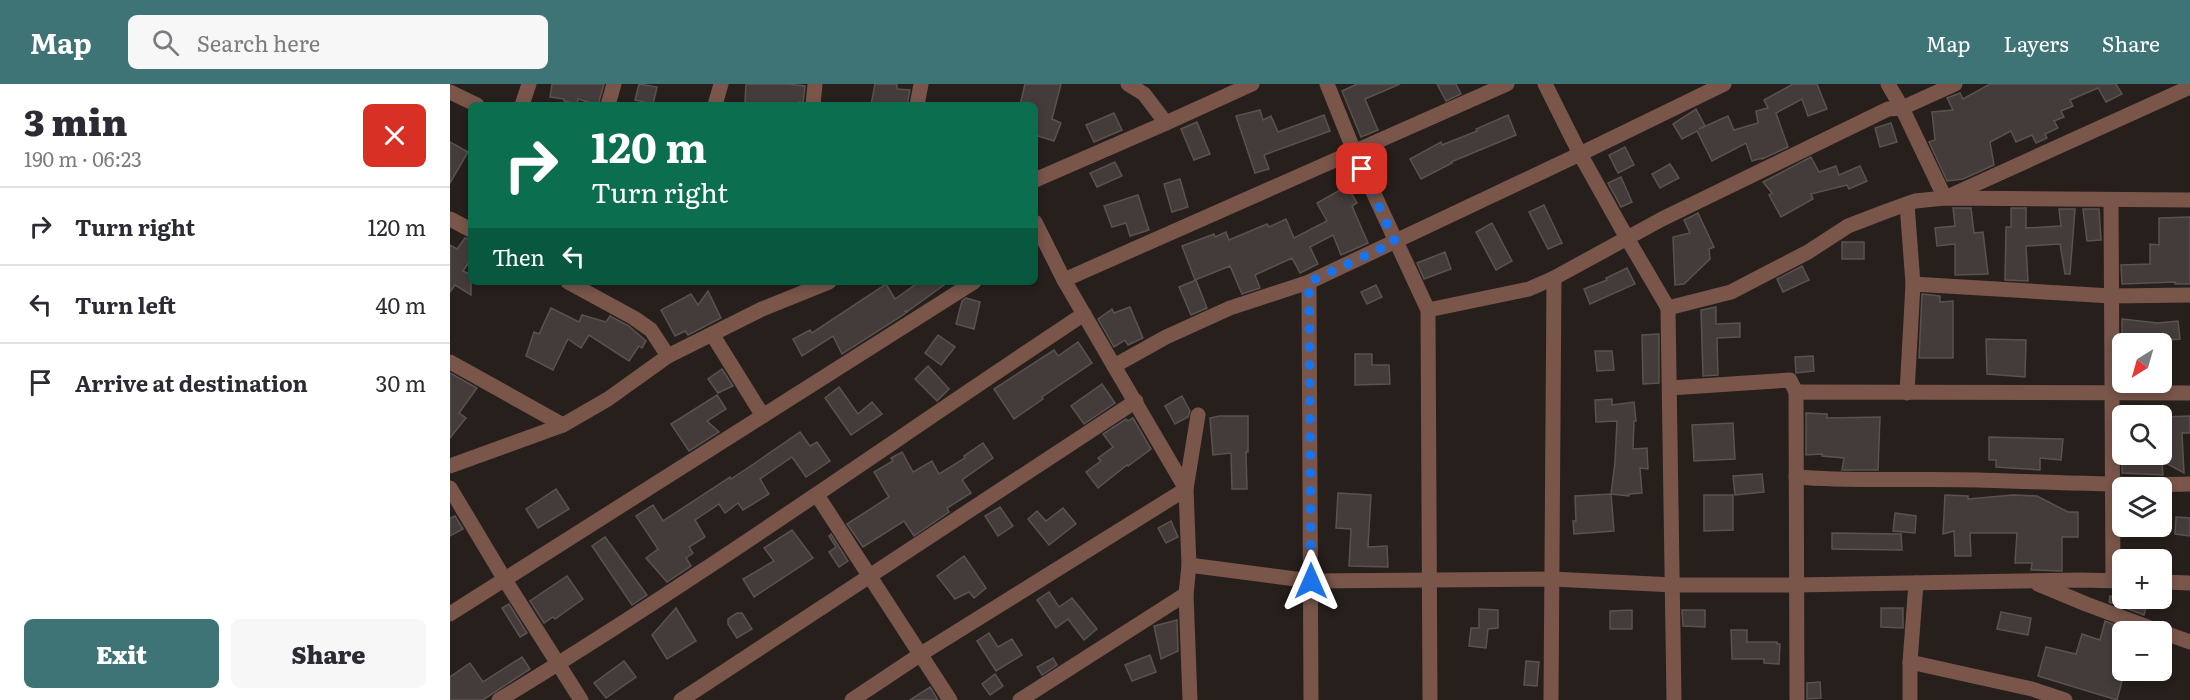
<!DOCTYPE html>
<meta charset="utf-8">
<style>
:root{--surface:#fff;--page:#f7f7f7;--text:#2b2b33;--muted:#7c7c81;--line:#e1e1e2;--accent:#3e7475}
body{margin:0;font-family:Literata,serif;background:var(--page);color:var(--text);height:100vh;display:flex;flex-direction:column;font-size:22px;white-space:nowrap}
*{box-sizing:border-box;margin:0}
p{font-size:20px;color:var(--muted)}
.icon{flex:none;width:33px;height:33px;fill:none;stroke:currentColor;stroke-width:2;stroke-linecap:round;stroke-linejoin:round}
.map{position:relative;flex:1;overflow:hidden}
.details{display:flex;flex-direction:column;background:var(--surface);width:450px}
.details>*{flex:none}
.guide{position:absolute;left:18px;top:18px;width:570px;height:183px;border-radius:9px;box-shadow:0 3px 9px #0003;background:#0b6e4f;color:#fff;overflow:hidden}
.needle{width:39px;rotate:217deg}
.tools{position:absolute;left:1662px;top:249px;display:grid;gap:12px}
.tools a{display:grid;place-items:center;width:60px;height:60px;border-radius:9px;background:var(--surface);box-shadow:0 3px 9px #0003;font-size:30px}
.pin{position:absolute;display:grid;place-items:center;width:51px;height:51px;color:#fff;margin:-26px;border-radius:12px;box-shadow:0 3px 9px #0006}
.me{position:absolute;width:66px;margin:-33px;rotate:0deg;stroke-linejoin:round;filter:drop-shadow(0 0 4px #0008)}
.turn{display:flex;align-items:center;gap:21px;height:126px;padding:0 24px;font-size:27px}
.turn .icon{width:78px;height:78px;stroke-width:2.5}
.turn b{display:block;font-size:42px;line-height:51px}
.then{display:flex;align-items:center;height:57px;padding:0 24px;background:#0003;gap:12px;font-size:22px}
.round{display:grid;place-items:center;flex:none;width:63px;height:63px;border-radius:9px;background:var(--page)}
.summary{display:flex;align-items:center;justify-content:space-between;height:102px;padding:0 24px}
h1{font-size:36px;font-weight:800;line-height:45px}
.cta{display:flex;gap:12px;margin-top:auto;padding:12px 24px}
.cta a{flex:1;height:69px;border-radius:9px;background:var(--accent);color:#fff;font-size:24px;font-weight:800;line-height:69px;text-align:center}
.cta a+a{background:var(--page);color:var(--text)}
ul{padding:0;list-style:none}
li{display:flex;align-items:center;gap:18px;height:78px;padding:0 24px;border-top:2px solid var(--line)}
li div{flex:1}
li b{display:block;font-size:22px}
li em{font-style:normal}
header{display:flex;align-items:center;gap:36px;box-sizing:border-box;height:84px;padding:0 30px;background:var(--accent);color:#fff}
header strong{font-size:28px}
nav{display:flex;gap:33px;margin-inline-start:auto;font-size:21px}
.search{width:420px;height:54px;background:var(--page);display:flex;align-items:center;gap:15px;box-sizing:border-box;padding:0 21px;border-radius:9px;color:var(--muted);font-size:22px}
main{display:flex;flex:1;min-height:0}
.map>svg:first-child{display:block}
.building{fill:#443c3a;stroke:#5a524f;stroke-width:1.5}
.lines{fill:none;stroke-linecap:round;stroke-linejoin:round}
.minor{stroke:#79554a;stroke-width:15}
.route{stroke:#1a73e8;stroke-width:10;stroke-dasharray:0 18}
</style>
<header>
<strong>Map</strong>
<div class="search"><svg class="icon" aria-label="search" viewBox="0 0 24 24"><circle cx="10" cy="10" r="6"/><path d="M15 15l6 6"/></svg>Search here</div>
<nav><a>Map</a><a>Layers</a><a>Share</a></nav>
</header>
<main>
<section class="details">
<div class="summary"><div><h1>3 min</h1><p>190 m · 06:23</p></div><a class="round" style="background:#d93025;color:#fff"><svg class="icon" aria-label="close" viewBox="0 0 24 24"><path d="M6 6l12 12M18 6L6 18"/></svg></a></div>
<ul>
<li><svg class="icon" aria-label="right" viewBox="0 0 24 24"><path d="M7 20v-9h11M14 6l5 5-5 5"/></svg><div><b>Turn right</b></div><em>120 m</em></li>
<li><svg class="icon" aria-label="left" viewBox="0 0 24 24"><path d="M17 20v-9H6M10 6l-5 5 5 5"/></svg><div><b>Turn left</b></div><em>40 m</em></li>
<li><svg class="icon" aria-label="arrive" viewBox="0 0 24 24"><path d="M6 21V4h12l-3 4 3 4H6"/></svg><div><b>Arrive at destination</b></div><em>30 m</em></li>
</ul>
<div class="cta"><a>Exit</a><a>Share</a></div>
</section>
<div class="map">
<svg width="1740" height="616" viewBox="0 0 1740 616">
<rect width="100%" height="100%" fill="#261f1c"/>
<g class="building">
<path d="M102,0h52l-6,21 -20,-6 -1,5 -13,-3v-2l-14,-2z"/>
<path d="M189,0l18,3 -4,17 -18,-4z"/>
<path d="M296,0h42l17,2 -2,17 -4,-1v3h-49v-2l-5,-1z"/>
<path d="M425,0h22v5l13,1 -3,15h-36z"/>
<path d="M575,0h36l-9,35 9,4 -7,18 -19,-6v-30h-15z"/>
<path d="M907,0h43l-35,15 13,31 -17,7 -19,-46z"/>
<path d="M987,0h19l5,10 -15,7z"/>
<path d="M1343,0h24l10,25 -19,7 -6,-17 -26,14 12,34 -26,12v-1l-10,3 -6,-18 -34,18 -15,-30 -15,8 -9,-15 23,-15 9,17 -6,3 29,-13 6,14 24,-7 -2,-12 12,-3 -4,-8z"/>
<path d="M1540,0h126l6,10 -16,8 -8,-14 -28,12 3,6 -12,5 3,6 -10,4 4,7 -13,6 2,4 -11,5 -4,-8 -16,7 -5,-11 -21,11 4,23 -31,14 -16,2 -18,-39 6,-2 -3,-28 21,-2 -6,-12 13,-5 3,6z"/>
<path d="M810,26l3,10 8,-4 7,16 46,-17 6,16 -66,24 5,14 -14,4 -19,-57z"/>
<path d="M664,29l8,17 -28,12 -8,-17z"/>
<path d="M1058,31l8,20 -65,27 1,1 -31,16 -11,-20 31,-17 1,3 35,-14 -1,-2z"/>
<path d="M747,38l13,32 -16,6 -13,-31z"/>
<path d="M1441,39l6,19 -17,5 -5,-19z"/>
<path d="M0,58l18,10 -18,31z"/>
<path d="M1175,63l9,18 -16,8 -9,-18z"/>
<path d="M1361,73l8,15 17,-6 3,9 21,-9 7,15 -18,8 -2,-4 -36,9 2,5 -32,18 -12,-22 3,-2 -9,-11z"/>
<path d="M665,78l7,14 -25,11 -7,-14z"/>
<path d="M1220,80l9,14 -19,10 -8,-14z"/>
<path d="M1171,93l11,25 -11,5 -13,-24z"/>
<path d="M730,95l8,28 -16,5 -8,-28z"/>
<path d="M897,102l10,17 -5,3 16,37 -27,12 -8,-20 -23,12 8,17 -18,9 -8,-15 -37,17 5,13 -18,6 -12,-28 -35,14 -13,-34 32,-12 1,3 11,-5 3,8 38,-16 2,3 17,-8 8,19 33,-17 -10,-18z"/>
<path d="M688,111l11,35 -19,6 -4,-13 -14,4 -8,-21z"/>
<path d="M1094,121l18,38 -14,6 -19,-37z"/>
<path d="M1503,124h18l3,25 9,-1 5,42 -33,1v-31l-18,2 -2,-18 20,-2z"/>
<path d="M1561,124h15v20l35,-2 -2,-17h16l-5,65h-5l-5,-30 -34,2 2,35 -23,-1 1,-53h5z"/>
<path d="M1633,125h16l2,31 -14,1z"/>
<path d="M1248,129l16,34 -5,2 1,10 -26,25 -9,1 -2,-48 17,-4 -6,-13z"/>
<path d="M1740,133v67h-15v-2l-53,2 -1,-19 29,-1v-20l9,1v-27z"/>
<path d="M1042,139l20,38 -16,9 -20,-38z"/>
<path d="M15,154l6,2v19l-8,12 8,4v20l-16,-10 -5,7v-47l7,4z"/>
<rect x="1392" y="158" width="22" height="17"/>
<path d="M995,168l6,17 -27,10 -7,-16z"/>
<path d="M1352,182l7,14 -26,12 -6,-13z"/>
<path d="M1177,184l8,16 -45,20 -6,-15 23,-9 -1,-2z"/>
<path d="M746,196l11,28 -16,7 -12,-28z"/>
<path d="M469,198h29l-40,29h-4l3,1 -7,5 -58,37 -9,-18 -31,20 -9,-17 17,-9 2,3 74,-49 9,15z"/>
<path d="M926,201l6,12 -15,7 -6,-12z"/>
<path d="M258,207l13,27 -33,17 -3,-4 -10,5 -14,-26 30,-16 7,11z"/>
<path d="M1472,210l18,2v6l13,-1v57h-34z"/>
<path d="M516,214l14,4 -6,27 -18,-5 6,-23z"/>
<path d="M680,223l13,31 -15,7 -3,-5 -11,7 -16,-28 14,-10 2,4z"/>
<path d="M1266,223v17l24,-1v14l-23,1 1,37 -15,1 -2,-66z"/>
<path d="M101,224l28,14 3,-7 24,7 4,-6 19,10 17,15 -4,7 -3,-2 -10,15 -40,-26 -8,13 -13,-9 -15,31 -27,-14 8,-24 5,2z"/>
<path d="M1672,235l36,4 20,-2 2,18 -36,3v2h-22z"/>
<path d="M1209,250v49l-16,1 -1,-49z"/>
<path d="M488,251l17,12 -14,18 -16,-12z"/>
<path d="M1536,255l40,1 -1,37 -38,-3z"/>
<path d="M628,258l14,21 -50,34 1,2 -29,20 -20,-30 60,-39 4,6z"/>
<path d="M1145,267h17l2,19 -17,1z"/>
<path d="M905,270h17v11h17l1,19 -35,1z"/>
<path d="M1363,272l1,15 -18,2 -1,-16z"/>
<path d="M478,282l21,23 -12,12 -22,-22z"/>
<path d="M272,285l11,17 -15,7 -10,-14z"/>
<path d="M0,289l27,15 -18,25 7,5 -16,20z"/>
<path d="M652,300l13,19 -31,21 -13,-18z"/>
<path d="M389,303l19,27 14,-12 10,12 -31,21 -26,-37z"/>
<path d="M267,311l9,14 -19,12 12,11 -30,19 -18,-27z"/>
<path d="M732,312l8,15 -2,6 -13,7 -10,-18z"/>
<path d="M1162,315v6l22,-3 2,19h-2l-1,28 14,-1 1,21 -8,-1 2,25 -13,1v2l-18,-2 4,-32 2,-41 -21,1 -1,-22z"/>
<path d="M1356,329l21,1v4l53,-1 -2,53h-36l2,-12 -22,-2v-2l-16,1z"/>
<path d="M769,332h29v36h-2l1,37h-15l-1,-36 -18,2 -3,-37z"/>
<path d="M1740,332v17h-8l2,40 -22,-12 1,14 -41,-2v-19h40v-37z"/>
<path d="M683,334l18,31 -23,17 -1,-1 -29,23 -12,-16 15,-11 -3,-3 15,-11 -10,-13 23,-15 2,2z"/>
<path d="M1283,339l2,36 -41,2 -2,-36z"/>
<path d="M350,348l10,14 7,-4 13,19 -24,16 -14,-20 -32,22 9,15 -26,16 -5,-7 -13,10 -6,-9 -24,16 10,17 -16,10 4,6 -7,5 5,8 -24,16 -21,-24 12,-9 -22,-33 17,-11 10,16 67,-44 1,2 24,-16z"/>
<path d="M1539,353l74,2 -2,21 -21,-2v12l-44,-3v-7h-7z"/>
<path d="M533,359l10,15 -31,22 9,13 -24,15 2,4 -35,24 -10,-15 -41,26 -16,-23 42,-27 -15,-25 19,-11 -2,-3 11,-6 11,20 19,-11 7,13 26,-16 -1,-2z"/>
<path d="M1312,390l2,18 -29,3 -2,-19z"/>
<path d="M106,405l13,20 -31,19 -12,-19z"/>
<path d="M888,409l33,2 -3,52 19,-1 1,21 -39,-1 2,-37 -15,-1z"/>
<path d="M1161,410l3,37 -40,3 -1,-13h3l-1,-25z"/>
<path d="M1254,411h29v35l-29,1z"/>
<path d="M1495,411l23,1v3l45,-4 24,1 31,16h10v25h-16v34l-31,-1 1,-7h-17l2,-30h-47l1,23h-16l-1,-25 -11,3z"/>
<path d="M550,423l13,19 -15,10 -13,-20z"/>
<path d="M613,424l13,16 -27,21 -21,-26 9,-8 9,10z"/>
<path d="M1445,429l21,3 -1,17 -22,-2z"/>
<path d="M5,432l8,13 -13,7v-18z"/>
<path d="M1726,433l14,1v18l-15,-2z"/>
<path d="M721,437l7,16 -12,6 -8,-15z"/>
<path d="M342,446l21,28 -59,39 -11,-18 31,-18 -10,-13z"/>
<path d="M1382,449l69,1 1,16 -70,-1z"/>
<path d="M381,450l17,27 -9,6 -10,-15 7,-5 -7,-11z"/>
<path d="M155,453l42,58 -15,10 -40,-59z"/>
<path d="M514,472l22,32 -12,10 -5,-6 -14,7 -18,-23z"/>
<path d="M117,492l16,23 -28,20 -2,-2 -9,6 -14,-22z"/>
<path d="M599,508l10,15 13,-9 25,31 -13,11 -16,-21 -12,9 -19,-28z"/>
<path d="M1660,512l12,2h27l-5,17 -35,-13z"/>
<path d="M59,520l18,29 -7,4 -18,-29z"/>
<path d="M226,524l20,33 -29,18 -15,-24z"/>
<path d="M1431,524h22v20l-22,-1z"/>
<path d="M1029,525l19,1v18l-10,1 -2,19 -17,-2 2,-18h8z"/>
<path d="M1182,526v19h-22v-18z"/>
<path d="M1232,526h23v17l-22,-1z"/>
<path d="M1551,528l30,6 -3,17 -31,-6z"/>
<path d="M287,529h5l10,16 -15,9 -9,-14v-5z"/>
<path d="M727,536l1,31 -17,8 -7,-33z"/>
<path d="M1655,537l27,11h-10v49l-5,19 -79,-24 8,-29 30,7 6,-20 18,6z"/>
<path d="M1281,546h16v12h30v2h3l-1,20 -15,-1v-4h-32z"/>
<path d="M539,549l9,14 14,-8 10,16 -26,16 -19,-30z"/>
<path d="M700,571l6,17 -24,9 -7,-16z"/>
<path d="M72,573l8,12 -47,31h-33v-23l20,-14 13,19z"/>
<path d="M603,574l4,7 -15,10 -5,-8z"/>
<path d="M174,577l12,16 -30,21 -12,-15z"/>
<path d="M1076,577l13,1 -2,24 -13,-1z"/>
<path d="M545,590l8,12 -13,9 -8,-11z"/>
<path d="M1370,598l1,16 -14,1v-16z"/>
<path d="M480,603l8,13h-28z"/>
</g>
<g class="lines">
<g class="minor">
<path d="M678,0l16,10 22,29"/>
<path d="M877,0l27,67 74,159 2,390"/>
<path d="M1095,0l35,70 144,-70"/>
<path d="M1438,0l14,24 43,90 245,-111"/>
<path d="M0,8l27,13"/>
<path d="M72,21l7,-21"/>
<path d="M158,21l6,-21"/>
<path d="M265,21l6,-21"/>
<path d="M363,21l2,-21"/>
<path d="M467,21l4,-21"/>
<path d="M585,96l131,-57 86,-39"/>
<path d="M1661,116l2,381"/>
<path d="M1457,120l6,80"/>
<path d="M0,135l21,11"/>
<path d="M585,138l29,58 50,86 52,-29 64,-29 79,-26"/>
<path d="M614,196l443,-196"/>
<path d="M118,198l66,36 17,12 17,26"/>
<path d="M1218,224l6,392"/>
<path d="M978,226l101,-21 25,-11"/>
<path d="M262,250l51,82"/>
<path d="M0,278l113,63"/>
<path d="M664,282l72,123 3,76 -3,29 4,106"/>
<path d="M1220,304l120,-8 6,12"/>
<path d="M1457,309l6,-109 198,12 79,-1"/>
<path d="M0,382l113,-41 45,-26 60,-43 94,-47 67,-27"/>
<path d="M1346,393c61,5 122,1 183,3 71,2 141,6 211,4"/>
<path d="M0,404l55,92 76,120"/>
<path d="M367,411l133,205"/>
<path d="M739,481l122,16 241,-2 122,6h122l285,-5 41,1"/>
<path d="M1712,498l28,1"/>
<path d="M1588,500l48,20 75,28"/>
<path d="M0,530l524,-332"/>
<path d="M1712,548l28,10"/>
<path d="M1460,578l122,27 33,11"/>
<path d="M49,616c200,-121 390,-257 585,-386"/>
<path d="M231,616l455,-299"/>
<path d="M402,616l69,-46 265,-165 12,-74"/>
<path d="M570,616l166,-106"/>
<path d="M861,616l-2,-418 271,-128 47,84 41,70 63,-16 77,-40 40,-26 39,-15 28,-10 30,-3 245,2"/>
<path d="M1101,616l3,-422 108,-59 226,-110 14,-1 53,-24"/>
<path d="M1347,616l-1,-308 394,1"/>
<path d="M1460,616v-38l6,-79"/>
</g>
</g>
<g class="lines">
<path class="route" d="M861,497l-2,-299 86,-40 -33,-73"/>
</g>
</svg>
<div class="tools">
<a><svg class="needle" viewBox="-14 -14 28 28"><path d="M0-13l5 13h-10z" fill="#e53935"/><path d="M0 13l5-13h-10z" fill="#7c7c81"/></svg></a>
<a><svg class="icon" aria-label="search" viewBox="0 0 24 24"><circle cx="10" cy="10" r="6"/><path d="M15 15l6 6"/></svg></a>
<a><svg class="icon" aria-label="layers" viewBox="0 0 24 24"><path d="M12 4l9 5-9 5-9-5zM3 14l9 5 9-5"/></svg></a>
<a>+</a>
<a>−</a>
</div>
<div class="pin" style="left:912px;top:85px;background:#d93025"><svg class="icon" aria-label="arrive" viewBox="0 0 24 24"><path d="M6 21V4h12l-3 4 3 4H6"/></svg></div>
<svg class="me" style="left:861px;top:497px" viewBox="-20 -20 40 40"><path d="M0-17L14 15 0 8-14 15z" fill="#1a73e8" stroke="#fff" stroke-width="4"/></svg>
<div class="guide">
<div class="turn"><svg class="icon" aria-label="right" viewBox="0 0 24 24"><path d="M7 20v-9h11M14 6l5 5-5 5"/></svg><div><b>120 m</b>Turn right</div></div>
<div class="then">Then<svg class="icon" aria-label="left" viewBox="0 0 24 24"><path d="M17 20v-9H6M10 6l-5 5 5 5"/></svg></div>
</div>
</div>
</main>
